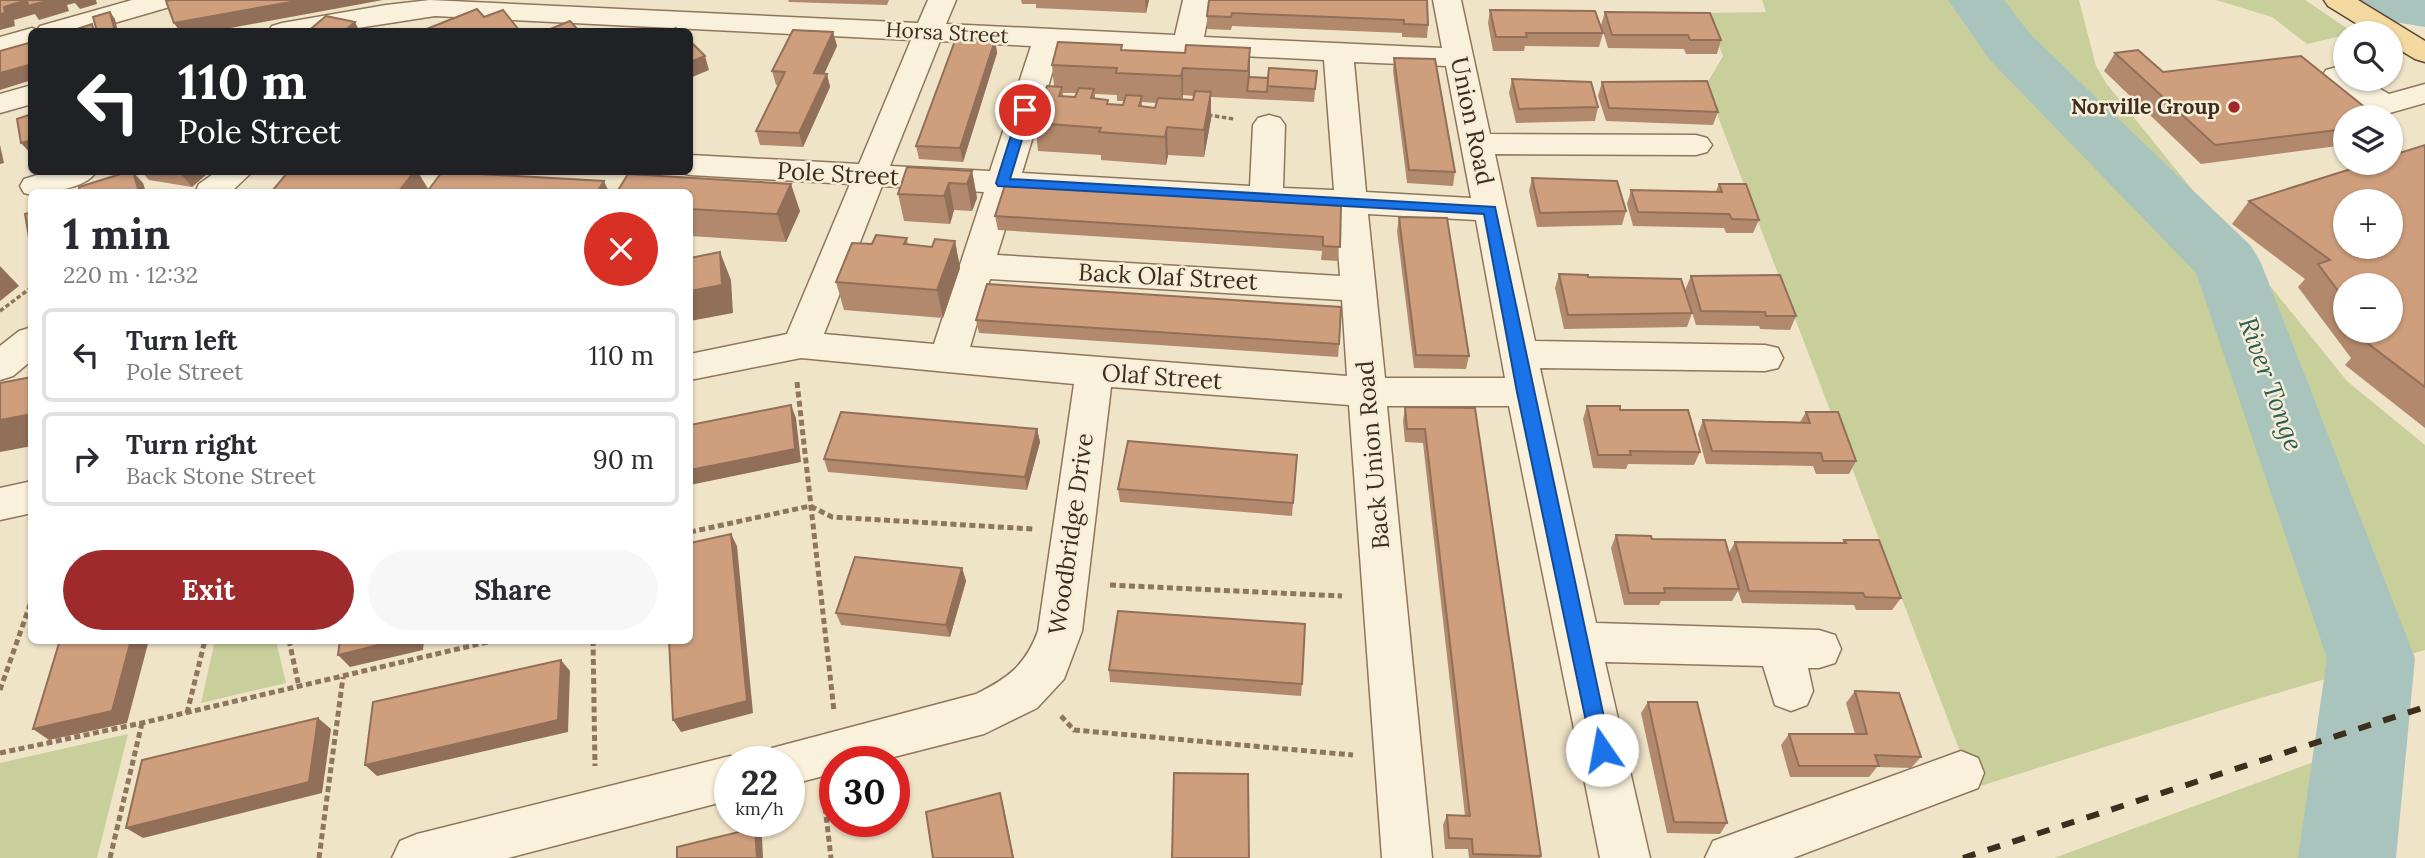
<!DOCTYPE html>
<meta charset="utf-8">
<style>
:root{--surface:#fff;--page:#f7f7f7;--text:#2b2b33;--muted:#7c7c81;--line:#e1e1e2;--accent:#9e2a2b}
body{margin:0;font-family:Lora,serif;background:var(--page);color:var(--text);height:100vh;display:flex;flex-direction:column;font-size:26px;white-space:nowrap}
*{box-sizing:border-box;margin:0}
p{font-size:23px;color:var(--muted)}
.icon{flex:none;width:38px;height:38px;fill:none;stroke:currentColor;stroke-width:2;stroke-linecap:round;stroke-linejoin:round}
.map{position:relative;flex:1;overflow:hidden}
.panel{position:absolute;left:28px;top:189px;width:665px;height:455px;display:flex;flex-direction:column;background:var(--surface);border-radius:10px;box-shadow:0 2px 5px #0004}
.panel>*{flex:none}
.banner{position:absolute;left:28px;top:28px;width:665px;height:147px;border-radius:10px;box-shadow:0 2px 5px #0004;background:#202124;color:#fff;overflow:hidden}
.fabs{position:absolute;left:2333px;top:21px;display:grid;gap:14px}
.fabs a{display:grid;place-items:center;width:70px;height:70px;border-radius:50%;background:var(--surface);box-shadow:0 2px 5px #0004;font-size:35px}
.speed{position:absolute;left:714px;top:746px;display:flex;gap:14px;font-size:35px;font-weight:700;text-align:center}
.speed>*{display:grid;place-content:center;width:91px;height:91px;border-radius:50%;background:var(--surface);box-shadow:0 2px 5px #0004;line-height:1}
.speed small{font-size:18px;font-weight:400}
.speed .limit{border:10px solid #d22;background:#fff;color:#111}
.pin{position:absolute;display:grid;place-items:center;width:60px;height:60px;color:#fff;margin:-30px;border:4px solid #fff;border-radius:50%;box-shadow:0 2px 7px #0007}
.me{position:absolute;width:77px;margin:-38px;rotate:348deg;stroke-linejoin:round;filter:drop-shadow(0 0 5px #0008)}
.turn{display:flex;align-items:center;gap:24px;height:147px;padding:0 35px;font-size:32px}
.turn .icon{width:91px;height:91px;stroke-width:2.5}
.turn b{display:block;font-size:49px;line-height:60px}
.round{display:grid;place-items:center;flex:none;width:74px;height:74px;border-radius:37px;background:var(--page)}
.summary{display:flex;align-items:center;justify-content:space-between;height:119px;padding:0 35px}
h1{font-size:42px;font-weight:700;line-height:52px}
.button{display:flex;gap:14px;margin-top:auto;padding:14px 35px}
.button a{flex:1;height:80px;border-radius:42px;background:var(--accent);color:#fff;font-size:28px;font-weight:700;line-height:80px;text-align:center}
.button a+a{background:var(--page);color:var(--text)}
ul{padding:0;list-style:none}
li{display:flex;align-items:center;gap:21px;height:94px;margin:0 14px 10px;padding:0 21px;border:4px solid var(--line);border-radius:10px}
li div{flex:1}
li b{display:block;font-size:26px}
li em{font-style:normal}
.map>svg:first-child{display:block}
.green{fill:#c9cf9b}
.water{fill:#a9c4bc;stroke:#6f938a;stroke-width:2}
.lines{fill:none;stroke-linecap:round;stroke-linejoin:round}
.river{fill:#a9c4bc;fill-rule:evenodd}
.minor-casing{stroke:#8d765c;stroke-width:3}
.major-casing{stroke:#5b4430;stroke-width:3}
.path-far1{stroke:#8d765c;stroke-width:3.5;stroke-dasharray:4.5 2.5;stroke-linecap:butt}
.path{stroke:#8d765c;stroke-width:5;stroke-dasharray:6 3.5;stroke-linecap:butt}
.minor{fill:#faf1dc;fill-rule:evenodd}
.major{fill:#f3d9a0;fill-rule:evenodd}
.rail{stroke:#3d2e20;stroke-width:6;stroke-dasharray:13 13;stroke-linecap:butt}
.wall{fill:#b2896c;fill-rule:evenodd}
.shaded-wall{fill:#916f58}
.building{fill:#cf9f7d;stroke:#916f58;stroke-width:2;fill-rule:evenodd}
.route{fill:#1a73e8;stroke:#114b97;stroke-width:2}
.poi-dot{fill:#9e2a2b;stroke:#f7eed8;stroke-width:2.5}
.labels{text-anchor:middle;stroke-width:5;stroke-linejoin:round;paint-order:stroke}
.far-street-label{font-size:21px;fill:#3d2e20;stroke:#f7eed8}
.far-poi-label{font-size:21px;font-weight:bold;fill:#3d2e20;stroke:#f7eed8;text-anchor:end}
.street-label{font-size:24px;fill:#3d2e20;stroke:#f7eed8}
.water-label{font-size:26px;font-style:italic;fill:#2f5d5a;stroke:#f7eed8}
</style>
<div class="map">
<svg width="2425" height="858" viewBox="0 0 2425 858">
<rect width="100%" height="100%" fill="#f0e4c8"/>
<g class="green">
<path d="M1762,0h317l17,66 10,17 241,298 78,64v205l-168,49 -283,89 -268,-703 17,-29 -17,-43 60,-1z"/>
<path d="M2216,0h89l49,33 -47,11 -35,-27z"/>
<path d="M215,640l61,1 10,42 -85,20z"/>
<path d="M128,734l-31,124h-97v-95z"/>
<path d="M2319,760l-15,98h-250z"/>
</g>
<path class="water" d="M2381,0l44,1v22h-3z"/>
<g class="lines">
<g class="river">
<path d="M1948,0h56l27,35 220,211 10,17 154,395 -19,200h-98l29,-200 -131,-385 -207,-214z"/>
<path d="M2328,0h97v27l-89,-15z"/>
</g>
<g class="minor-casing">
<g id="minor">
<path d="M132,0h45l-4,6 -90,26h-51v14l-32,9v-18l32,-9 5,2 3,-4z"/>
<path d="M430,0l488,23 10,-23h28l-10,24 229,11 8,-35h28l-7,37 238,11 -9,-48h28l29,134 206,1 11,3 5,7 -5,7 -11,3 -201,-1 40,187 230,4 13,3 5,10 -5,10 -13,3 -225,-3 56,255 223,7 16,5 6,14 -6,14 -16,5h-11l5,23 -6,14 -16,6 -16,-6 -12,-39 -158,-4 45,196h-50l-91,-452h-122l45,452h-50l-33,-453 -238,-18 -29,244 -18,48 -27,29 -53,26 -106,27h-43v12l-46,12v-24h-23l6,-13 204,-54c32,-16 49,-28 62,-63l36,-247 -273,-26 -111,22v-26l97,-20 63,-150 -160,-9 -12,-3h12v-17l169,9 52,-124 -476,-24 -103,16h-64l4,-6 10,-3 104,-18zM940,41l91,5 -41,125 -100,-5zM1060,47l264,13 10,130 -51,-2 2,-63 -5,-7 -11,-3 -11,3 -5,7 -3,61 -228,-13zM1354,62l92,4 25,132 -105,-6zM882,186l102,6 -50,152 -110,-10zM1016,194l319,18 5,64 -343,-21zM1368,214l108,6 29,158h-120zM990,279l352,21 5,76 -377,-29z"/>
<path d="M2337,67l8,2v10h18l26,15 36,-10v19l-39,11 -11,-2 -49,-30 -4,-6 4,-6z"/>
<path d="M32,85v19l-32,9v-19z"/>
<path d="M47,172h49c-11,17 -45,20 -64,20v3l-8,-2 -4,-7 4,-7z"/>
<path d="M216,172h36l-21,20h-36l4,-8z"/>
<path d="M32,327v33l-19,16 -13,4v-34l19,-15z"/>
<path d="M32,481v32l-32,7v-32z"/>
<path d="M1961,751l17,7 6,15 -6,15 -185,70h-88l8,-17z"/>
<path d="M730,756l14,5h-14v39l-222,58h-116l8,-17 17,-7z"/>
</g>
</g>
<g class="major-casing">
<path id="major" d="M2324,0h34l67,41v21l-10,-3 -25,-15v-11h-18l-44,-27z"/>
</g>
<g class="path-far1">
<path d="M1208,115l26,4"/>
<path d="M0,311l32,-24"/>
</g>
<g class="path">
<path d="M797,382l37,329"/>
<path d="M690,532l120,-26 22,11 201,12"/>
<path d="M1110,585l232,11"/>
<path d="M289,640l10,47"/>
<path d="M593,640l2,126"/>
<path d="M0,690l32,-91"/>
<path d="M187,713l18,-73"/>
<path d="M1061,716l13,14 279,25"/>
<path d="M0,753l142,-30 354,-83"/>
<path d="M824,798l7,60"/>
<path d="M110,858l32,-135"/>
<path d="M319,858l24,-181"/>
</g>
<use href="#minor" class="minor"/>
<use href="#major" class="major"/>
<path class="rail" d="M1963,858l462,-151"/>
</g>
<g class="wall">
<path d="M788,0h101l-2,5 -98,-3z"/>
<path d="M1021,0h128l-3,13 -110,-5v-4h-14z"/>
<path d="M1209,0h218l1,25 -1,13 -25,-1v-4l-170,-7 -1,4 -24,-1v-13z"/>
<path d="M1490,10l113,23 -4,14 -74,-1 -1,5h-31l-5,-28z"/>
<path d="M1605,12l116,28 -4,14h-31l-2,-5 -76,-1 -7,-23z"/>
<path d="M833,32l4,14 -13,28h3l3,13 -27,60 -43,-2 -4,-14 22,-46h-2l-4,-14z"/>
<path d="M995,40l2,13 -34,109 -44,-3 -3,-13z"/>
<path d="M1250,48l-1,29 19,1 49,-7 -3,31 -103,-5v22l-7,38 -36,-2 -2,10 -65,-5v-5l-63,-4 -3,-28 19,-37 -2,-21 71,-15 62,3zM1063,93h14l-2,4h-12zM1095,94l22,1v6h7l-1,4 -15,-1v-4l-13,-1zM1183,95l11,1 -1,4 -11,-1zM1142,102l15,1 -2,5 -13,-1z"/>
<path d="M2115,53l48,19 182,45v28l-144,19 -97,-93z"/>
<path d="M1394,58l61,114 -2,14 -46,-3 -14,-112z"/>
<path d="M1512,79l86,28 -3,14 -79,2 -7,-30z"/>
<path d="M1602,82l116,30 -5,13 -107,-4 -8,-25z"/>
<path d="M2425,145v283l-80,-63 6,-7 -53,-71 7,-8 -73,-55 17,-23zM2345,285l45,46h-45z"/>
<path d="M972,171l5,27 -5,13 -18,-1 -4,14 -46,-3 -6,-27z"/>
<path d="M142,172h64l2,1 -16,14 -43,-7z"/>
<path d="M1532,178l94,33 -4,14 -85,2 -8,-36z"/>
<path d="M1719,184l40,36 -6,13h-27l-2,-5 -91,-2 -6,-22 4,-14 85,1z"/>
<path d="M690,192l110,19 -14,31 -96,-6z"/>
<path d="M1341,206l-3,55 -17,-1 1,-9 -12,-1 -312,-20 -3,-14z"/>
<path d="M1399,217l70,139 -3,13 -52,-1 -17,-137z"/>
<path d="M907,238l1,7 24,2 23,-6 5,27 -17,50 -99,-8 -8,-28 36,-38z"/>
<path d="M1559,274l29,3 104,36 -5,14 -123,2 -9,-41z"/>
<path d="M1691,276l105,40 -6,14 -30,-1 -1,-3 -63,-1 -11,-35z"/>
<path d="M976,320l363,24 -1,13 -359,-24z"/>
<path d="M1587,406l33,4 80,42 -6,13 -66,-1 -2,5 -33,-1 -10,-49z"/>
<path d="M1405,407l70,1 66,448 -1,2h-71l-1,-9h-23l-2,-24 4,-10 18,1 -42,-373 -18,-1 -2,-21z"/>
<path d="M1806,412l50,49 -7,13h-33l-3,-8 -107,-2 -8,-30 5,-14 97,2z"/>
<path d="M1037,429l3,13 -13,48 -199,-18 -4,-13z"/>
<path d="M1297,455l-5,61 -172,-14 -2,-13z"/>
<path d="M1616,535l36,4 77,14 6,-11 107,1 2,-3 57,58 -9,12h-36l-2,-5 -112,-2 -4,-12 -6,10h-71l-2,4h-35l-13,-57z"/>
<path d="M962,568l4,13 -16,56 -109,-12 -5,-12z"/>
<path d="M1109,670l193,14 -1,12 -191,-14z"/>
<path d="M1855,691l66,66 -10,11 -34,-1 -8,10h-79l-9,-32 8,-11h66l-9,-31z"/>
<path d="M1648,702l79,121 -7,11 -53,-1 -26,-120z"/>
</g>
<g class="shaded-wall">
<path d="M27,0h69l1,4 -17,5 -5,-6 -8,2 2,6 -30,9 -4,-6 -21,6 1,6 -15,4v-16l4,-7z"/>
<path d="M302,0h81l-174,32h-29l-6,-9z"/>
<path d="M1145,0h4l-3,13z"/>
<path d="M110,12l5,7 3,13h-3z"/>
<path d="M355,22l5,10h-17z"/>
<path d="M833,32l4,14 -19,41 -4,-14z"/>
<path d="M995,40l2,13 -34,109 -3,-14z"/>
<path d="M1250,48v28l-3,15 1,-20z"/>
<path d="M705,56l4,14 -19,8v-16z"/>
<path d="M32,64v16l-32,10v-17z"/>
<path d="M1183,68v27l-1,9 -1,-28z"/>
<path d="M827,74l3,13 -27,60 -4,-14z"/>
<path d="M1211,92v27l-7,38v-27z"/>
<path d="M1167,127l1,28 -2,10 -1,-28z"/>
<path d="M32,140v15l-11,-12z"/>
<path d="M0,145l4,18 -4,1z"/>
<path d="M972,171l5,27 -5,13 -5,-27z"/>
<path d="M133,172l10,11 3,9h-7z"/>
<path d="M184,172h22l2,1 -16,14 -11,-13z"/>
<path d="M414,172h4l12,20h-32z"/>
<path d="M604,181l5,11h-12z"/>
<path d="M949,183l5,27 -4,14 -6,-28z"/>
<path d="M791,184l9,27 -14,31 -9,-28z"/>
<path d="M955,241l5,27 -17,50 -6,-28z"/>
<path d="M720,252l11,28 2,33 -43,8v-30z"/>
<path d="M0,266l19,20 -19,15z"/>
<path d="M791,405l5,13 5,44 -111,23v-15z"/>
<path d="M32,414v32l-32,6v-32z"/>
<path d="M1037,429l3,13 -13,48 -2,-13z"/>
<path d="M731,534l6,12 16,167 -72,19 -8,-12z"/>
<path d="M962,568l4,13 -16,56 -4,-12z"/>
<path d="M131,640h18l-22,83 -78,17 -16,-11z"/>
<path d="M399,640h25l-1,10 -73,17 -12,-12z"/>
<path d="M561,660l9,11 -2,61 -191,44 -12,-11z"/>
<path d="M318,718l13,11 -9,64 -179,45 -17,-10z"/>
<path d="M1000,793l3,11 11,54h-1z"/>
<path d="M755,828l7,10 1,20h-6z"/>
</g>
<g class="building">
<path d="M0,0h50l-22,6 -1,-6 -23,7 1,6 -5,1z"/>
<path d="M172,0h130l-128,23 -8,-22z"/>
<path d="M1209,0h218l1,25 -24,-1v-4l-172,-7 -1,4 -24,-1z"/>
<path d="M477,9l7,8 19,-7 16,20 -5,2h-95z"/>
<path d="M1490,10l105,1 8,22h-77l1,4h-31z"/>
<path d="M110,12l5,20h-18l-4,-15z"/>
<path d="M1605,12l105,1 11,27h-31l-2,-5h-76z"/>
<path d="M326,16l29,6 -12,10h-36z"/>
<path d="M570,21l10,11h-37z"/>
<path d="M92,24l2,8h-26z"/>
<path d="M676,28l3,4h-13z"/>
<path d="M793,30l40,2 -19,41 13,1 -28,59 -43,-2 29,-59 -13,-1z"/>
<path d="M956,38l39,2 -35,108 -44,-2z"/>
<path d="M690,41l15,15 -15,6z"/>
<path d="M32,42v22l-32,9v-22z"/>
<path d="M1058,42l64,3 -1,5 64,3 1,-8 64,3 -2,23 -65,-3 -2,8 -65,-3 1,-5 -65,-3z"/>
<path d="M2138,50l25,22 138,-16 76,61h-32v12l-130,16 -100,-92z"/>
<path d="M1394,58l41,1 20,113 -46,-2z"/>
<path d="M1269,68l48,3 -2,18 -48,-3z"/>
<path d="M1249,77l19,1 -1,14 -20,-1z"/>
<path d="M1512,79l79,3 7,25 -79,2z"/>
<path d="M1707,81l11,31 -109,-4 -7,-26z"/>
<path d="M1047,86l15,1 -3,9 16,1 4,-9 15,1 -3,9 17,2 -1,4 16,1 3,-10 16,1 -3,10 16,2 3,-10 35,2 2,-9 16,1 -7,38 -37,-3 -2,10 -66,-5 2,-4 -66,-5z"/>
<path d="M32,114v26l-11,3 -4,-24z"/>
<path d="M2425,145v242l-59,-45 9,-3 -6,-8h21v-46h-45v15l-27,-36 12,-4 -81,-59 121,-38h20v-7zM2345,201h45v46h-45z"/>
<path d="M907,167l65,4 -5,13 -18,-1 -5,13 -46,-2z"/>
<path d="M127,172h6l6,20h-59l-1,-5z"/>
<path d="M168,172h16l-3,2z"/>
<path d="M288,172h126l-16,20h-100l-26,-1z"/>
<path d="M442,172h3l159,9 -7,11h-170z"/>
<path d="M628,174l163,10 -14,30 -87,-5v-17h-73z"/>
<path d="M1532,178l85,3 9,30 -86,2z"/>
<path d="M1719,184h27l13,36 -27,-1 -3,-5 -91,-2 -7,-22 91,2z"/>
<path d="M1005,185l336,21 -1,41 -17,-1v-9l-12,-1 -316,-20z"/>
<path d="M32,212v31h-2l-5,-29z"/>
<path d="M1399,217l48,1 22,138 -53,-1z"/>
<path d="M876,235l31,3 -3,6 28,3 3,-8 20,2 -18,49 -101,-8 16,-39 20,1z"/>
<path d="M720,252l2,33 -32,6v-33z"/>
<path d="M1559,274l29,1v2l93,2 11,34 -124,2z"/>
<path d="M1780,275l16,41h-30l-1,-4 -64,-1 -10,-35z"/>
<path d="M987,284l354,23 -2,37 -363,-24z"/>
<path d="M32,377v37l-32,6v-37z"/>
<path d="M791,405l4,44 -105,21v-45z"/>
<path d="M1587,406h33v4h68l12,42 -70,-1 1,4h-33z"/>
<path d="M1405,407l70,1 66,448 -68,-2 -1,-15 -23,-1 -2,-23 23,1 -45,-387h-18z"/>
<path d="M841,412l196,17 -12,48 -201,-18z"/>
<path d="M1806,412h32l18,49h-33l-2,-8 -109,-2 -9,-31 107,3z"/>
<path d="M1128,441l169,14 -4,48 -175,-14z"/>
<path d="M731,534l16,167 -74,19 -4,-80h21v-97z"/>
<path d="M1616,535l35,1 1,3 73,1 14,49 -75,-1 1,5h-36z"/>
<path d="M1844,540h35l22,58 -36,-1 -2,-4 -114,-2 -14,-49 111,1z"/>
<path d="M855,557l107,11 -16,57 -110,-12z"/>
<path d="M1118,611l187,13 -3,60 -193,-14z"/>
<path d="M60,640h71l-19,71 -79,18z"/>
<path d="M340,640h59l-61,15z"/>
<path d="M561,660l-3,60 -193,45 8,-63z"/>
<path d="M1855,691l44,2 22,64 -46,-2 4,11h-80l-10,-32h78z"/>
<path d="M1648,702h49l30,121 -53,-1z"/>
<path d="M318,718l-9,64 -183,46 16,-68z"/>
<path d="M1174,773l74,1 1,84h-77z"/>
<path d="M1000,793l13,65h-80l-7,-46z"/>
<path d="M755,828l2,30h-80v-11z"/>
</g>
<path class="route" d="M1025,107l6,3 -21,69 485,28 116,543 -3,6 -6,3 -7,-3 -3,-6 -75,-358 -33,-178 -486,-28 -2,-3 23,-73z"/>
<circle class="poi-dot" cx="2234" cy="107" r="7"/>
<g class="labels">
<g class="far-street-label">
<text transform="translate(947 33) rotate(3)" y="7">Horsa Street</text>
</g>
<g class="far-poi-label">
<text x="2220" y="114">Norville Group</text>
</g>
<g class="street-label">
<text transform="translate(1472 121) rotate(78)" y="8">Union Road</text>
<text transform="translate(838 174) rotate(3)" y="8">Pole Street</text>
<text transform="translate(1168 277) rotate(3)" y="8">Back Olaf Street</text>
<text transform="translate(1162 377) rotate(4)" y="8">Olaf Street</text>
<text transform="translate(1373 455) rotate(-95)" y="8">Back Union Road</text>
<text transform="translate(1071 534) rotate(-82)" y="8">Woodbridge Drive</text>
</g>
<g class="water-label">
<text transform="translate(2271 384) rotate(70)" y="9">River Tonge</text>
</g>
</g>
</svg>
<div class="fabs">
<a><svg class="icon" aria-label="search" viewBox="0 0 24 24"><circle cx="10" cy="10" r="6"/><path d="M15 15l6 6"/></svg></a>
<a><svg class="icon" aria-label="layers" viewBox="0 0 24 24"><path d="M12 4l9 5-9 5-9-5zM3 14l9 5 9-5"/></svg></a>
<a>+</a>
<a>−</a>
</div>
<div class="speed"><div>22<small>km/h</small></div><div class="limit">30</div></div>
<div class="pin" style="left:1025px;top:110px;background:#d93025"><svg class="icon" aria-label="arrive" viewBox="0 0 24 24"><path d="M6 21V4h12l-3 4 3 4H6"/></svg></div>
<svg class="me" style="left:1602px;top:750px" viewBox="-20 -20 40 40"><circle r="19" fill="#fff"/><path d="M0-13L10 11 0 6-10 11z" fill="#1a73e8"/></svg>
<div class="banner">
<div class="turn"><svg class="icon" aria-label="left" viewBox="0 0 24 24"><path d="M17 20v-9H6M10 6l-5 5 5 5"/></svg><div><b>110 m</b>Pole Street</div></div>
</div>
<section class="panel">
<div class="summary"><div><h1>1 min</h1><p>220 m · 12:32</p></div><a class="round" style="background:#d93025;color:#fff"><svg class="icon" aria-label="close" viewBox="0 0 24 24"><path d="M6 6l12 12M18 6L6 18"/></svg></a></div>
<ul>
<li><svg class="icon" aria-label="left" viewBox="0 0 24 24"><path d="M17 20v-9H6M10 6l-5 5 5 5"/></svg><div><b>Turn left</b><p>Pole Street</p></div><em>110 m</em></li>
<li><svg class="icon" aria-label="right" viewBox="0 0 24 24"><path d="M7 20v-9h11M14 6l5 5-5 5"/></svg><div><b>Turn right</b><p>Back Stone Street</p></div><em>90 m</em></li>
</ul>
<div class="button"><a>Exit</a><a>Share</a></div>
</section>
</div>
